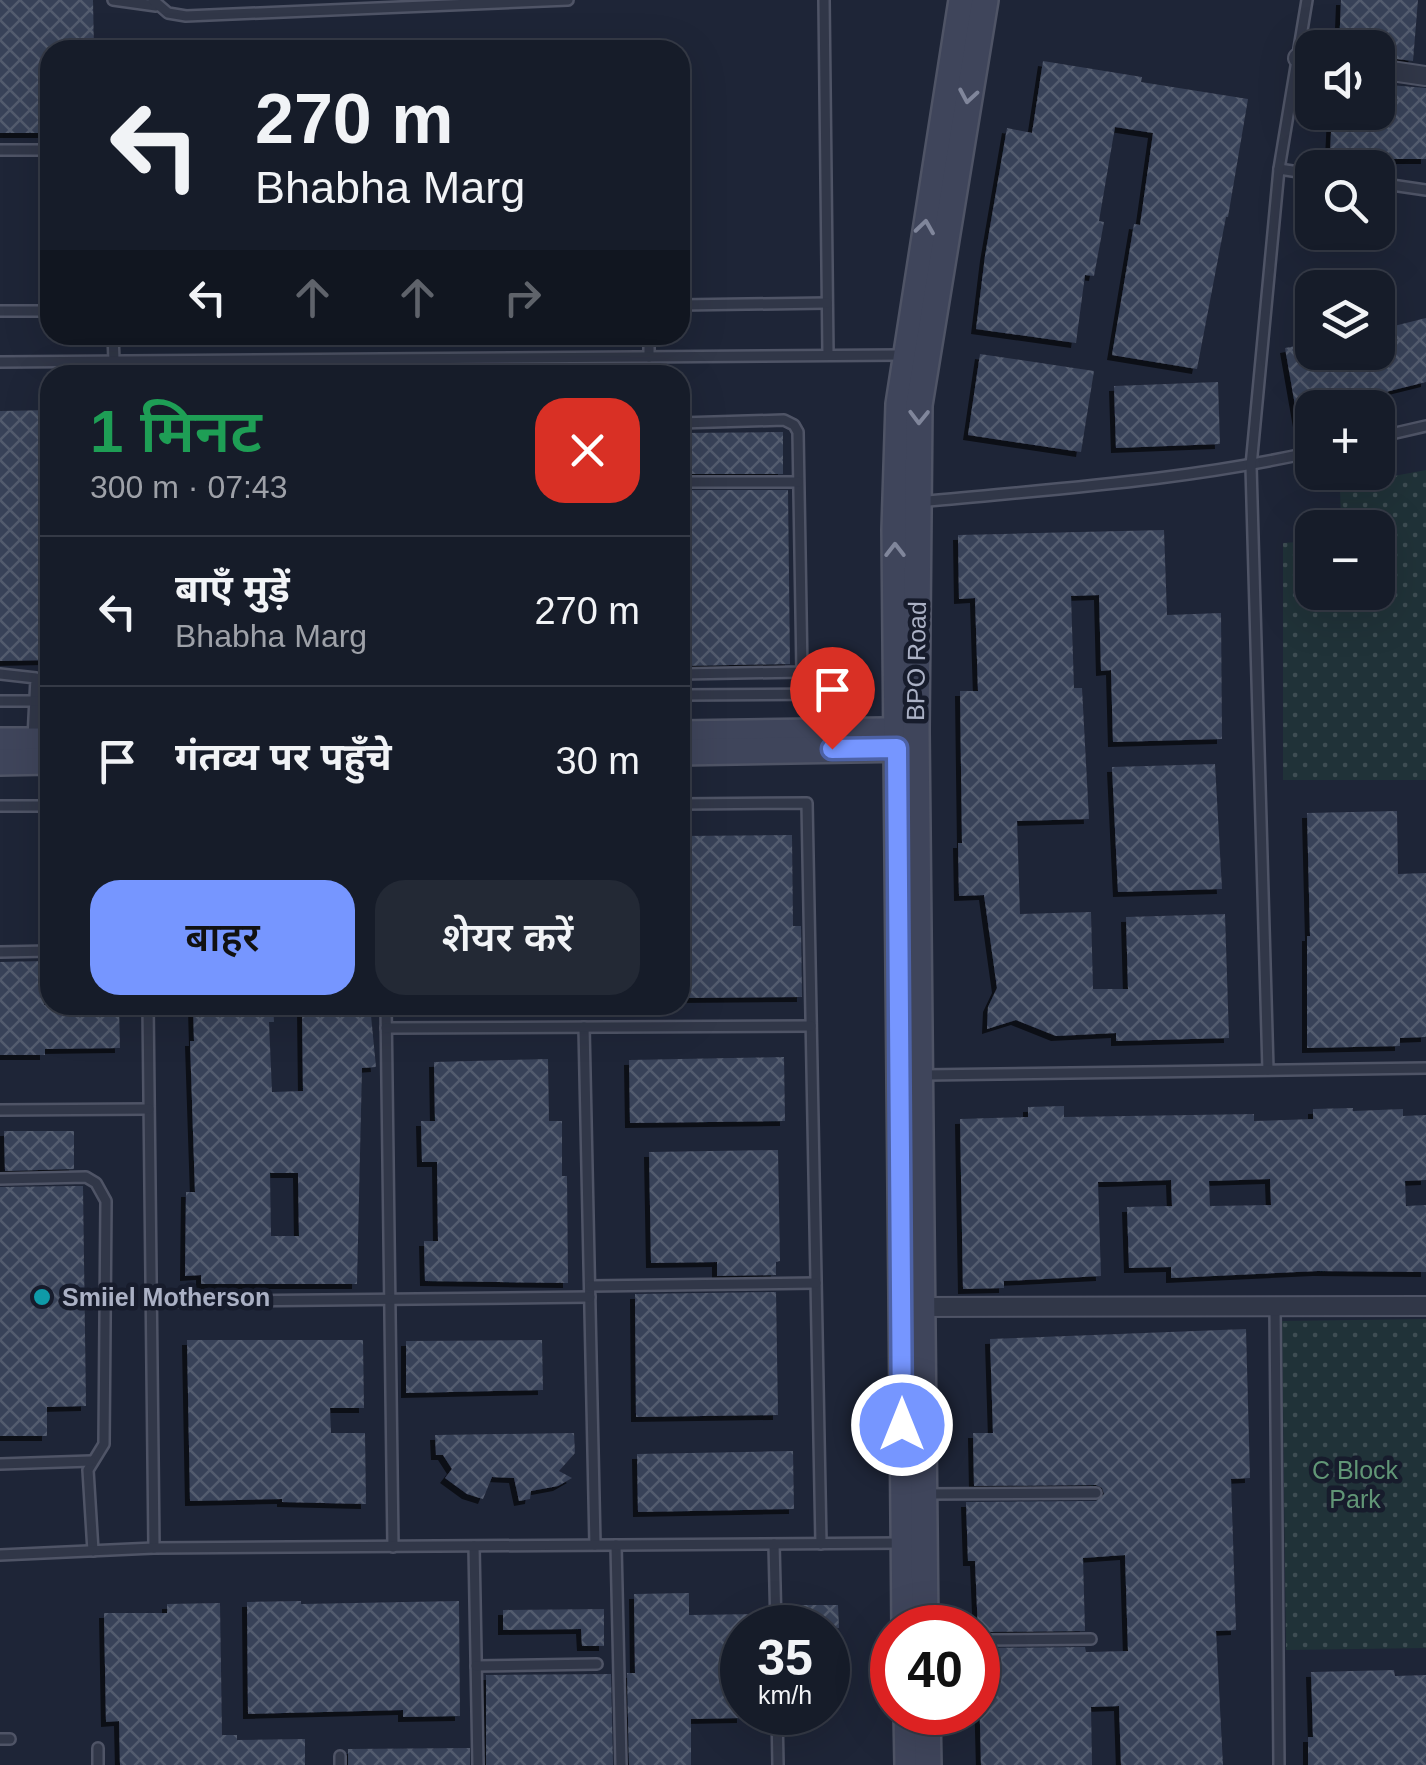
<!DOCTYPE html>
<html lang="hi">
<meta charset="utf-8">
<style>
:root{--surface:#161c29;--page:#232935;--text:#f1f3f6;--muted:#9ea1a8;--line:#353a46;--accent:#7696ff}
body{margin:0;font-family:Arial,"Noto Sans Devanagari",sans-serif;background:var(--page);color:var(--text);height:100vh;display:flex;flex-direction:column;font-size:38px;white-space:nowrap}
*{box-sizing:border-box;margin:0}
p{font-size:32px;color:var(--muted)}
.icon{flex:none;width:55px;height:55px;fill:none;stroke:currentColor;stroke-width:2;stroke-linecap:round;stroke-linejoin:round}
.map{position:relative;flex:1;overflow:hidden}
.details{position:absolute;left:40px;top:365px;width:650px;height:650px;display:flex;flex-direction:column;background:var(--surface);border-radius:30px;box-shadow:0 10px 40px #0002,0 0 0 2px var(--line)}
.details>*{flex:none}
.top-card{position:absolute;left:40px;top:40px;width:650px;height:305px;border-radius:30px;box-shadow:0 10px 40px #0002,0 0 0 2px var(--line);background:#161c29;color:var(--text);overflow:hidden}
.buttons{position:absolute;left:1295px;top:30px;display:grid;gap:20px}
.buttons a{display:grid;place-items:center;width:100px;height:100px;border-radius:20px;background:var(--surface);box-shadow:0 10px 40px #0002,0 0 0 2px var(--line);font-size:50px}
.speed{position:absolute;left:720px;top:1605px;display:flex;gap:20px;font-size:50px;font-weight:700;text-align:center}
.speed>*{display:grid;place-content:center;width:130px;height:130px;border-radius:50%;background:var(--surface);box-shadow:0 10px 40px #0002,0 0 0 2px var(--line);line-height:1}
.speed small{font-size:25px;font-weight:400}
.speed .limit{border:15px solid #d22;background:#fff;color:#111}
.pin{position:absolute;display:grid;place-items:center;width:85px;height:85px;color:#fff;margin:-102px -42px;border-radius:50% 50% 50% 0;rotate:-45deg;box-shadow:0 0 10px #0007}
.pin .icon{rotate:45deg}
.me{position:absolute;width:110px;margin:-55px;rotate:0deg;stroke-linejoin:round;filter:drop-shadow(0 0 8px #0008)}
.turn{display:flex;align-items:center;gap:35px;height:210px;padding:0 50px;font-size:45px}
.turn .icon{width:130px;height:130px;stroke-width:2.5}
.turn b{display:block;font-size:70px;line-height:85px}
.lanes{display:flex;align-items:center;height:95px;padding:0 50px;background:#0003;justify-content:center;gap:50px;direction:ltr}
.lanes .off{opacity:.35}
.round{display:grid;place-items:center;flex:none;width:105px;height:105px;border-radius:30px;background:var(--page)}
.overview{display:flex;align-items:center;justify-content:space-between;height:170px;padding:0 50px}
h1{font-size:60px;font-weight:600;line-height:75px;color:#1e9e55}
.cta{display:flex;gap:20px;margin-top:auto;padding:20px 50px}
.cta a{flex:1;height:115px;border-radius:30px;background:var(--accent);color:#111;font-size:40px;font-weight:600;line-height:115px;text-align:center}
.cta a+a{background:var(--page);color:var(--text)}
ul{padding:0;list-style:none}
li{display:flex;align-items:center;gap:30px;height:150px;padding:0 50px;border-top:2px solid var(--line)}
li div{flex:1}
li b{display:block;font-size:38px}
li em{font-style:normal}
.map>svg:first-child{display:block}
.park{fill:url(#park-dots)}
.building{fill:url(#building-cross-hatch);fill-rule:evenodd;filter:url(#shadow)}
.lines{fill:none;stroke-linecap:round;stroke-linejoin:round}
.lane-casing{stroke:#4f5466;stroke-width:14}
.street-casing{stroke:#4f5466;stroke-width:22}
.secondary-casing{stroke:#4f5466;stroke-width:30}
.lane{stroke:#313748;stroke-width:9}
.street{stroke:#313748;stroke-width:18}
.secondary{stroke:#3f455b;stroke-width:25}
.oneway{stroke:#80869b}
.route-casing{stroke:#4d62a6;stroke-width:25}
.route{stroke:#7696ff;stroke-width:18}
.culture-dot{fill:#0f9aa8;stroke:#171c2c;stroke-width:4}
.labels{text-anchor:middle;stroke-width:9;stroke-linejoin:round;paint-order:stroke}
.street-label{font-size:25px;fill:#abb1c5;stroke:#171c2c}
.poi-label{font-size:25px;font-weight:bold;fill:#abb1c5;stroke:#171c2c;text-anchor:start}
.park-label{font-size:25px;fill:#619676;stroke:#171c2c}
</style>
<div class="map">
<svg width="1426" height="1765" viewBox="0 0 1426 1765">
<defs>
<pattern id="park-dots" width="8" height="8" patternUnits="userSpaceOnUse" patternTransform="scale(2.5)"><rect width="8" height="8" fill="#203238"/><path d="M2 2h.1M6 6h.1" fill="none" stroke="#3e4d53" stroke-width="1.8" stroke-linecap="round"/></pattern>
<pattern id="building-cross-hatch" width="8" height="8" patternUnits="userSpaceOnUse" patternTransform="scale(2.5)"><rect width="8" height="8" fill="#394258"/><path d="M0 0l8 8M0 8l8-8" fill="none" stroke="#535b6e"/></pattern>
<filter id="shadow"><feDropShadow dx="-5" dy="5" stdDeviation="0" flood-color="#0009"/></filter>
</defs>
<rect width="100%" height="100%" fill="#1e2537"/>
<g class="park">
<path d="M1426,470v310h-143v-237l29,-2v51h66v-64l-37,-1 -1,-41z"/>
<path d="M1426,1319v329l-140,2 -4,-329z"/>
</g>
<g class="building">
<path d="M0,0h93l1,50h-44v83h-50z"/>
<path d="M1341,0h77l-5,61 -33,-4v-9h-41z"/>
<path d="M1043,61l99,16 -1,5 107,17 -20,118h-2l-29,152 -85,-14 22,-131 6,1 13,-92 -38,-6 -16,94 5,1 -10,54 -9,-1 -9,68 -100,-14 9,-73 22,-128 25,5z"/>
<path d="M1378,84l48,4v71h-59v-5l-37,-1 2,-41h46z"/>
<path d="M1426,318v64l-85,21 1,5h-30v17l-13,3 -14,-80 27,-5v9h66v-22z"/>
<path d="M980,354l114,17 -13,81 -113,-17z"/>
<path d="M1218,382l2,62 -104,4 -2,-62z"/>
<path d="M50,410v250l-50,1v-250z"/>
<path d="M783,432v42h-103v-41z"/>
<path d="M680,490h108l2,174 -110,2z"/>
<path d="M1164,530l3,85 54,-2 1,126 -109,3 -2,-72 -10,1 -2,-76 -28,1 3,92h8l7,131 -72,2 3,93 71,-2 2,77h35l-2,-72 99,-3 4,124 -113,3v-8l-60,3 -40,-16 -29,9 1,-22 9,-19 -13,-93 -25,1 -1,-53h4l-2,-152h18l-3,-93 -16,1 -1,-64z"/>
<path d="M1215,764l7,125 -104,3 -6,-125z"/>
<path d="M1397,811l1,63 28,-1v164l-26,1v8l-93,2v-112h3l-3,-123z"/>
<path d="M792,835l1,91h8l1,71 -122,1v-162z"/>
<path d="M44,961v44h75l1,43 -75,1v6h-45v-93z"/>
<path d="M193,1005h80l1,17h-5l3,70 31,-1 -1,-86h68l6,62 -14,1 -5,216h-156v-9l-16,1 1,-84h9l-5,-151h4zM270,1173h28l1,63h-28z"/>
<path d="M784,1057l1,64 -155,2 -1,-63z"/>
<path d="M548,1059l1,62h13v55h5l1,107 -143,-2 -1,-40h14l-1,-79h-15l-1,-41h14l-1,-59z"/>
<path d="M1064,1106v11l190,-3v7l59,-2v-10l40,-1v3l50,-2v7l23,-1v65l-21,1 1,25 20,-1v67l-108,-1 -147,7v-11l-42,1 -2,-61 45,-1 -1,-26 -61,2h-12l3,94 -97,5v7l-41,1 -3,-170 68,-2v-10zM1270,1179l1,26 -61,1 -1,-25z"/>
<path d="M4,1131h70v38l-69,2z"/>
<path d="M778,1150l2,111 -4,1v13l-59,1v-14l-66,1 -2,-111z"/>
<path d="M74,1186h9l3,220 -39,1v29h-47v-249z"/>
<path d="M776,1292l2,123 -142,2 -1,-123z"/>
<path d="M1246,1329l4,149 -19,1 5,151 -20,1 7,134h-102l-2,-59 -28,1 1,58h-111l-3,-117 107,-1 1,5 42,-1 -3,-96 -42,3 2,73 -107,1 -3,-71h-7l-2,-59 130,-1 8,-7 -2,-6 -6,-3 -122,1 -1,-53h20l-3,-94z"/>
<path d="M187,1340h176l1,68h-34l1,25h34l1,71 -84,-2v-3l-92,2z"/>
<path d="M542,1340l1,50 -137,3v-52z"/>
<path d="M574,1433l1,20 -16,18 13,7 -14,8 -27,5 -1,8 -11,2 -5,-23 -22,-1 -9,22 -16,-5 -22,-16 7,-9 -9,-14h-7l-1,-20z"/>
<path d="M793,1451l1,58 -156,3 -1,-58z"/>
<path d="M689,1593v22l70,-1v14h-17v90l-51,1v46h-62l-2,-92h8l-1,-79z"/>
<path d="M301,1601v3l158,-3 1,115 -57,1v-7l-155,4 -1,-112z"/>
<path d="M220,1603l2,132h15v5l68,-1v26h-185l-1,-44 -13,1 -2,-109h63v-9z"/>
<path d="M785,1605h53l1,23h-54z"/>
<path d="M604,1609v37h-22l-1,-17 -78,1v-20z"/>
<path d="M1394,1670l1,6 31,-1v90h-118v-28h5l-2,-65z"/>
<path d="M611,1674l2,91h-127v-90z"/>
<path d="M470,1748v17h-122v-16z"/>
</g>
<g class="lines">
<g class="lane-casing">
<g id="lane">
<path d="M113,0l43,6"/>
<path d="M153,0l15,13 18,3 382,-16"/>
<path d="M824,0l4,355"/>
<path d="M0,150h50"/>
<path d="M1279,169l33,5"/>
<path d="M1378,183l48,7"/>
<path d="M680,305l147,-2"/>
<path d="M0,311h50"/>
<path d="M113,335l1,26"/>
<path d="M649,357v-22"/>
<path d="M0,362l902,-7"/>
<path d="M680,423l104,-3 10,5 4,7 4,240 -122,2"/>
<path d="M1378,437l48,-11"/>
<path d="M680,482h118"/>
<path d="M919,502c131,-13 265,-21 393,-50"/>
<path d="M0,674l36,4 -3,60"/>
<path d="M680,695l152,-1v35"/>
<path d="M0,701h50"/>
<path d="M680,804l127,-1 14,741"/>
<path d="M0,806h50"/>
<path d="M0,952l50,-1"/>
<path d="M148,1005l6,543"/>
<path d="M386,1005l7,542"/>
<path d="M584,1027l11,518"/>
<path d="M386,1028l425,-2"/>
<path d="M1268,1070l-17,-604 28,-297 28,-169"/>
<path d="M924,1075l502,-7"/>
<path d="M0,1110l149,-1"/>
<path d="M0,1179l86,-2 10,6 10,18 -2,243 -16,26 5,81"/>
<path d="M590,1286l226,-3"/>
<path d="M151,1302l439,-5"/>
<path d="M1275,1308l4,457"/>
<path d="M0,1464l91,-3"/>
<path d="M925,1494l171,-1"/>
<path d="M774,1544l2,84"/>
<path d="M616,1545l5,220"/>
<path d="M474,1546l4,219"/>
<path d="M0,1555l154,-7 748,-5"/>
<path d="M978,1640l113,-1"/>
<path d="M476,1666l121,-2"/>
<path d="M777,1712l1,53"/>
<path d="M0,1739h10"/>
<path d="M98,1748v17"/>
<path d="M340,1756v9"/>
</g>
</g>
<g class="street-casing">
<g id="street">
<path d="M1298,58l14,2"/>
<path d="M1378,69l48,7"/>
<path d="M912,1307l514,-1"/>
</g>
</g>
<g class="secondary-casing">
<g id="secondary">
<path d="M680,734l205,-3"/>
<path d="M0,741h50"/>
<path d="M680,752l231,-4"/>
<path d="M0,762l50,-1"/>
<path d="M905,1628l-10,-1098 4,-126 63,-404"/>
<path d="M925,1628l-9,-897 3,-326 66,-405"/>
<path d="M907,1712l1,53"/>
<path d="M927,1712l1,53"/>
</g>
</g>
<use href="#lane" class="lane"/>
<use href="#street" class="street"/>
<use href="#secondary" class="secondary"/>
</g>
<defs><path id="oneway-chevron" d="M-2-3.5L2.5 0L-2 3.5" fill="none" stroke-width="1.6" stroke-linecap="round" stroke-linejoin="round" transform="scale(2.5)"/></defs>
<g class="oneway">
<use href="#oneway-chevron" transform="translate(968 96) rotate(100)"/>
<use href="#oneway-chevron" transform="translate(925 227) rotate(-82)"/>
<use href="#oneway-chevron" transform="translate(919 417) rotate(91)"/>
<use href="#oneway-chevron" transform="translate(895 550) rotate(-90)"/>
</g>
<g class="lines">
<g class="route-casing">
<path id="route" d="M832,749l65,-1 5,677"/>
</g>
<use href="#route" class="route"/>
</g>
<circle class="culture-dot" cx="42" cy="1297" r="10"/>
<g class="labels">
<g class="street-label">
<text transform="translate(916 661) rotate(-89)" y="9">BPO Road</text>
</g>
<g class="poi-label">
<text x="62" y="1306">Smiiel Motherson</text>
</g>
<g class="park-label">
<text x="1355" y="1479">C Block<tspan x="1355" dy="29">Park</tspan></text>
</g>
</g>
</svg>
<div class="buttons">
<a><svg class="icon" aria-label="sound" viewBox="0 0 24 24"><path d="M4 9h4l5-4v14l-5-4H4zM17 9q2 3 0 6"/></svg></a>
<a><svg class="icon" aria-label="search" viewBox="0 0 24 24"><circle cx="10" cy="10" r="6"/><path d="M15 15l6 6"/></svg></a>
<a><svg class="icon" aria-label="layers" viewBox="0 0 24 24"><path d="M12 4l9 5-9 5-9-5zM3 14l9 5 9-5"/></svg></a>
<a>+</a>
<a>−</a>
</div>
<div class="speed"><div>35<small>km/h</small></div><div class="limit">40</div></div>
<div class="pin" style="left:832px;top:749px;background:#d93025"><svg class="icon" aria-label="arrive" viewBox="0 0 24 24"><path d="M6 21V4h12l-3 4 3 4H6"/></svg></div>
<svg class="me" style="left:902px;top:1425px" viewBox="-20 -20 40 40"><circle r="17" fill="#7696ff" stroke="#fff" stroke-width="3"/><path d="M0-11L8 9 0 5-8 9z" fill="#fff"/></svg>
<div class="top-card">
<div class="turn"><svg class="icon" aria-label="left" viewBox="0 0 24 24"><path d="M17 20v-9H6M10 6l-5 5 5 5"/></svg><div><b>270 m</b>Bhabha Marg</div></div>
<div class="lanes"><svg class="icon" aria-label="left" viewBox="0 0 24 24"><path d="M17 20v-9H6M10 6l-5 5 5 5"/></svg><svg class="icon off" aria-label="ahead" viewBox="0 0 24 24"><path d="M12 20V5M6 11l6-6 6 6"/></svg><svg class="icon off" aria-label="ahead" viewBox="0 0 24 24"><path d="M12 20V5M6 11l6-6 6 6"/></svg><svg class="icon off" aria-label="right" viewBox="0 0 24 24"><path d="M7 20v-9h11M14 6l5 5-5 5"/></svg></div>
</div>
<section class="details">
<div class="overview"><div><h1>1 मिनट</h1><p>300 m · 07:43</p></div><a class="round" style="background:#d93025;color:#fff"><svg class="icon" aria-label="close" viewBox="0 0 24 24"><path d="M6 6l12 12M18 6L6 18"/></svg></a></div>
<ul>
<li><svg class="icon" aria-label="left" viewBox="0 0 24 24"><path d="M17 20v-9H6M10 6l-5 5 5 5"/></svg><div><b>बाएँ मुड़ें</b><p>Bhabha Marg</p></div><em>270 m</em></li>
<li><svg class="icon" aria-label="arrive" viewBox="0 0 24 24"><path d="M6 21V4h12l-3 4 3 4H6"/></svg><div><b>गंतव्य पर पहुँचे</b></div><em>30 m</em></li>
</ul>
<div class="cta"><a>बाहर</a><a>शेयर करें</a></div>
</section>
</div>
